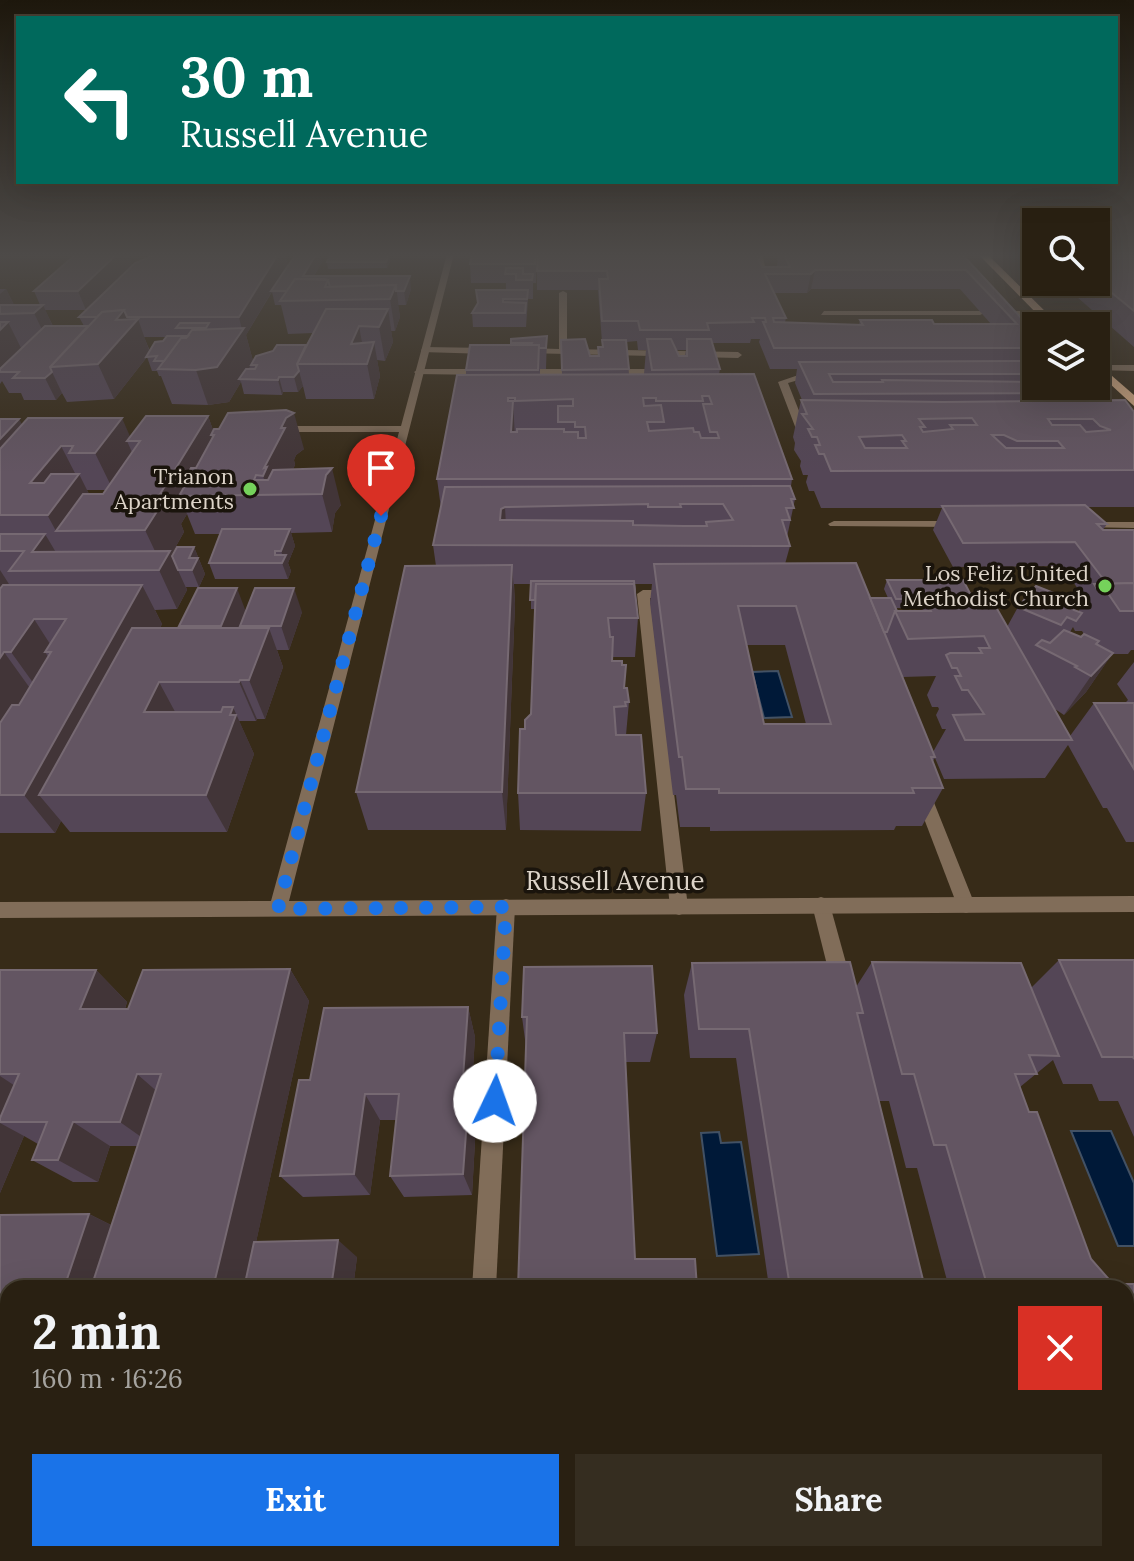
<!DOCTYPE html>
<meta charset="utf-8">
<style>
:root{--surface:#292012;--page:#352d20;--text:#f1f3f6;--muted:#a5a39f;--line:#453e32;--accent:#1a73e8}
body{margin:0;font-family:Lora,serif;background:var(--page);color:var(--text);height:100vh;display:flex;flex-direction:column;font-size:30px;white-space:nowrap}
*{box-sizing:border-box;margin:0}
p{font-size:26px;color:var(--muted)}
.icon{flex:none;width:44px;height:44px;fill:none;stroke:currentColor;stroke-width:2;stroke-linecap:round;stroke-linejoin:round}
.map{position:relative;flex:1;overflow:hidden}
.drawer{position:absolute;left:0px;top:1280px;width:1134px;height:282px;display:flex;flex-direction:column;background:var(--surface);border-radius:24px 24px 0 0;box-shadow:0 8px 32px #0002,0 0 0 2px var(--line)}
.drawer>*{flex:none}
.guide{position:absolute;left:16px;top:16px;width:1102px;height:168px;border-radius:0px;box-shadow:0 8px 32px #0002,0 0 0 2px var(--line);background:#00695c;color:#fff;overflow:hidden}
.tools{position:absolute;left:1022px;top:208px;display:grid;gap:16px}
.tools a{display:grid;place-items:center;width:88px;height:88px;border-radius:0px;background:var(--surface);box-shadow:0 8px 32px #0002,0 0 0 2px var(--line);font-size:40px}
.pin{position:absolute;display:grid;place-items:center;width:68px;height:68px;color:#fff;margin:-82px -34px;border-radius:50% 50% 50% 0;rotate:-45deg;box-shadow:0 0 8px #0007}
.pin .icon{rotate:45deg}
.me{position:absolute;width:88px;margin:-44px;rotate:3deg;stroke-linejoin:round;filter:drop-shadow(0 0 6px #0008)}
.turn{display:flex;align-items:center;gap:28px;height:168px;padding:0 32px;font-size:36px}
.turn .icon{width:104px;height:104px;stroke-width:2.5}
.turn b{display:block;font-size:56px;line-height:68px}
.round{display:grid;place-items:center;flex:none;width:84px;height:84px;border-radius:0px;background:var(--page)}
.overview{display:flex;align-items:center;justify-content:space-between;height:136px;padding:0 32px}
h1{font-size:48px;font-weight:700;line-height:60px}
.primary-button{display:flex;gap:16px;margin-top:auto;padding:16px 32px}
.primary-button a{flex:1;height:92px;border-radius:0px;background:var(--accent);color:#fff;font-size:32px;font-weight:700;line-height:92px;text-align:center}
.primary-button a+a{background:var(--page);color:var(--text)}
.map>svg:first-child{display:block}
.water{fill:#001938;stroke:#425164;stroke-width:2}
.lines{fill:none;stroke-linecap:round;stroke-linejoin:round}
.service{fill:#816d59;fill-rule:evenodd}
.minor{fill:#816d59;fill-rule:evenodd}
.primary{fill:#d5ab83;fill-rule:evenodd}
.wall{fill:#544656;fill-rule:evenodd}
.shaded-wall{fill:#423538}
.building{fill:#635562;stroke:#766972;stroke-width:2;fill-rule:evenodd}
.route{stroke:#1a73e8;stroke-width:14;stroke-dasharray:0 25.2}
.poi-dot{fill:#75d25b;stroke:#1a140c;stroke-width:3}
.labels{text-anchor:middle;stroke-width:7;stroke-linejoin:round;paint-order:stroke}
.far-poi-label{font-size:22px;fill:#ddd4c9;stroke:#1a140c;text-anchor:end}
.street-label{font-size:26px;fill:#ddd4c9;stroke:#1a140c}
</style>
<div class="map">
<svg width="1134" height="1561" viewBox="0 0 1134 1561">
<rect width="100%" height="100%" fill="#372b18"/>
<g class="water">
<path d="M778,671l14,46 -28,1 -12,-46z"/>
<path d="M1071,1131h40l23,52v63h-16z"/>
<path d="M719,1132l2,11 20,-1 18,112 -42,2 -16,-123z"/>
</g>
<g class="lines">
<g class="service">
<path d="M755,254h7l3,12h-6z"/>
<path d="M563,291l4,2v56l171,3 4,3 -4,3 -214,-5 -1,-2 4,-3 32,1v-56z"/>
<path d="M824,311h156l4,2 -4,2h-159z"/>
<path d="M995,311h46l4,2 -4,2h-49z"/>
<path d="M425,347l63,1 4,3 -4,3 -66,-2 -1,-2z"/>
<path d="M1134,365v6l-38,-1v-4l3,-1z"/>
<path d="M419,369h67l5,3 -5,3 -70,-1 -2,-2z"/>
<path d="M521,369h61l5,3 -5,3 -64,-1 -2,-2z"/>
<path d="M609,369h57l5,3 -5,3 -60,-1 -2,-2z"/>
<path d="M813,370l3,1v4l-28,8 17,43 8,3 -12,3 -5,-3 -18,-47z"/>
<path d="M834,521h122l6,3 -6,3 -126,-1 -2,-2z"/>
<path d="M1084,522h50v6l-54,-1v-4z"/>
<path d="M643,590h27l6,4 -6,4h-20l38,309 -3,6 -6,2 -6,-2 -3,-6 -33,-313z"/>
<path d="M923,789l6,2 2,4 44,110 -3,6 -6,2 -6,-2 -3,-6 -42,-110 2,-4z"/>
<path d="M821,897l6,2 3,6 21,76 -3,6 -7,3 -7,-3 -3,-6 -19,-76 3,-6z"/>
<path d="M506,899l6,2 3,6 -19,381h-24l25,-381 3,-6z"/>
<rect x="1126" y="1466" width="8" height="28"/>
</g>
<path class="minor" d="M447,254h7l-165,647 845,-5v16l-1134,6v-16l271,-1 128,-469h-121l-5,-3 5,-3h123z"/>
<g class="primary">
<path d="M978,254h9l73,72h-11z"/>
<path d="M1096,362l38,33v11l-38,-35z"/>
</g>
</g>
<g class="wall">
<path d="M76,254h52l4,11 -46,45h-41l8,16h31l-5,-9 209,-53 -13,22 47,-24 -8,14 97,13 -5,16h-8l2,12 -5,14h-4l2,11 -8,19 -8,-1 3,16 -6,23h-68l-3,-13 -5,6h-15l-1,3 -38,-1 -3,-12 -12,20 -21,3 -36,-1 -11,-28h-2l-2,-5h-5l-5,-14 -33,42 -47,3 -5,-9 -6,7h-32l-3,-7h-12l-7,-12 -2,3v-95h6l8,16h26l-6,-14zM272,292l3,13h6l7,29 25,-1 -7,12 -53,16 -7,-26zM144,337h22l-3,4 -13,10z"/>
<path d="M537,254l-1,29h-3v16h-5l-2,28h-53l-1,-14 34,-23v-7h-35l-1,-19z"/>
<path d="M778,254h184l74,80v52l65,14 33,12v95h-46l19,17 -4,6h31v120h-3l-3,4h-16l-26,38 -22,23 -9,-6 15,27 24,-33h31l3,-3 -11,-16 17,-22v180h-8l-19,-34h-4l-35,-63 -23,33 -101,1 -9,-21 -2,3 10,27 -21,38h-26l-2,4 -184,1v-4h-30l-4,-32h-3l-23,-192 2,-19h-17l3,34 -3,39h-23v4l17,41 -3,33 20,58 -5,38 -121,-1 -2,-37 7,-64 6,-15 4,-105h-4v-25h-17l1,20 -9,226h-138l-12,-38 80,-226 -3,-21 8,-37 -4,-29 29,-105v-4l45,-25v-6l36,-3 -1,33h-6v5h22l-1,-34 29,16h8v-9h4v-5l-4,-52h-61v-19l240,-4zM811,289h149l31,35h-57l-74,-4 -1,5 -74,-3 1,-4 -12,-25h33zM751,339h9l-1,3 11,27h27l-2,14 7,17h-1l-8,37 2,6 -1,7 7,11 -1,5 3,9h5l-2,7 3,9h5l7,17h121l-9,22 20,37 109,-1 23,33 -7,13 -4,-2 -56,-3 -11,20 -35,-27 -85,-20 -3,9 4,9h-18l-85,-34 5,-18 -3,-9 8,-38 -4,-13 1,-7 -73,-105 1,-5 -8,-26h38zM637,341l1,9h8l-2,24h-15l-3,-32zM676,350h10l-1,6h-6zM896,608h27l-1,3h-25zM1073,627l2,4h7l2,3 -3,3 -11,-5zM746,645h39l21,79h-42zM936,676l-9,19 5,12h6l1,2 -3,6 6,14h4l-13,23 -30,-75z"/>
<path d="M1096,254h38v93l-74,-65h36z"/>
<path d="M389,255l1,6 -3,7 -59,1 -1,-7z"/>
<path d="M208,416l5,14 91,19 -8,6 -2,5 1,5 -2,4 48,36 -6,8 -3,19 -41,1 4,13 -7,17 3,8 -3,8h-73l-6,-16 11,-29h-25l-8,-20 -6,10 3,8 -13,23 1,1 22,-9 11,27 -6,13h-13l1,3 -10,19 -22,1 7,14 -2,4h20l-1,-2 67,-15 56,1 -13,38h-12l6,17 -18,52h-8l-1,2h-17l15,33 -27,78h-157l-9,-11 -6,12h-55v-414l22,5 108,13zM84,484l3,6h19l-3,4h-14z"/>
<path d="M1059,960h75v177l-16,-36h-19l-7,-17h-29l-10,-24 -33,27 9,25 62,147 22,25 13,4h-177l-32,-120h-11l-17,-67h-11l47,187 -156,-1 -33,-229h-46l-6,-63 8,-32 164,24 16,-25 159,26z"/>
<path d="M290,969l19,32 -53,241 101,15 -4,31h-345l81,-74 22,11 26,-79h-27l-12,36h-25l-41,-22 6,-16 -14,-8 -24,57v-223h96l31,32 -2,7h3z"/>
<path d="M468,1007l7,30 -3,48 5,20 -5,90 -68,2 -14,-21 7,-56h-17l-10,75 -67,2 -23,-21 30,-96z"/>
<path d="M522,1017l135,16 -7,29h-25l-107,226 8,-241z"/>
<path d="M8,1534v20l-8,7v-26z"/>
<path d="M771,1554h94l1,7h-94z"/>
</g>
<g class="shaded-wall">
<path d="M117,254h11l4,11 -46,45 -8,-19z"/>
<path d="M278,254h8l2,10 -42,71 7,26 -10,18h-4l2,3 -12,20 -21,3 -12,-35 46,-40 -3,-13z"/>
<path d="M316,254h4l2,8 -16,27 -3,-13z"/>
<path d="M536,254h1v7l-1,22z"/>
<path d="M389,255l1,6 -3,7 -1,-6z"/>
<path d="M815,270l-4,19 -4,4 4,-19z"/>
<path d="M410,276l1,13 -5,16 -2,-14z"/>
<path d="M396,285l4,32 -5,14 -5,-32z"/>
<path d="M6,289l12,24 -18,1v-20z"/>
<path d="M43,305l15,33 -8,8 -16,-33z"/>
<path d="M388,309l5,33 -8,19 -6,-34z"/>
<path d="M124,310l7,17 7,-8 12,34 -36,46 -16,-35 18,-44z"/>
<path d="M8,322l17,34 -25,16v-42z"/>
<path d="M359,326l6,33 -14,-15z"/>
<path d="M374,342l6,34 -6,23 -7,-35z"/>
<path d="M299,371l4,15 -5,6 -4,-15z"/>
<path d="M52,372l10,21 -6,7 -11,-22z"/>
<path d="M279,377l4,15 -1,3 -4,-15z"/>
<path d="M513,401l2,37 -4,-6z"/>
<path d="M294,413l10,36 -8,6 -2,5 1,5 -14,29 -12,1 -6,-19 1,-8 22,-50z"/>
<path d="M208,416l13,36 -7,-17h-3l7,22 -27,18h-4l8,20 -16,1 8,18 -6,10 3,8 -13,23 16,35 -10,19 -18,-39 3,-4 -17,-36 15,-36z"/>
<path d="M122,418l10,23h-5l8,18 -22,31 -18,-37z"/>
<path d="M19,419l20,36 -39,46v-62z"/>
<path d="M61,446l16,31 2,-3 19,38 -42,19 -26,-48z"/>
<path d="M332,468l9,37 -6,8 -3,19 -10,-38 4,-19z"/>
<path d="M505,507l2,38 -7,-25 1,-11z"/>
<path d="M290,529l5,17 -7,17 3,8 -3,8 -6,-16 2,-4 -3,-8z"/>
<path d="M45,534l22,37 -35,-19z"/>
<path d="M194,547l11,27 -6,13 -7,-17 -3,-12z"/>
<path d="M512,565l3,39 -9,226 -4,-38z"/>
<path d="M0,570l23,36 -23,33z"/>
<path d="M142,585l20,39 -87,171h-36l22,26 -6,12 -31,-38z"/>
<path d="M237,588l9,24 -15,38 -10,-24z"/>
<path d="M294,588l8,24 -13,38 -8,-24z"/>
<path d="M34,619l25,39 -8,-6h-6l9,14 -15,25 -28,-39z"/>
<path d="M269,628l14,39 -18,52 -16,-39z"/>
<path d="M4,652l28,39 -32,65v-98z"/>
<path d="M1113,653l-27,39 -22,23 27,-39z"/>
<path d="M240,680l17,39 -1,2 -17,-39z"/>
<path d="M159,682l21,39 -36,-9z"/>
<path d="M233,707l21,47 -27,78 -21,-37z"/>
<path d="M290,969l19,32 -63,287h-33z"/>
<path d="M96,970l31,32 -13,38 -34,-31z"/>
<path d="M468,1007l7,30 -3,48 5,20 -5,90 -9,-21v-96z"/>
<path d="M137,1074l31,27 -14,45 -34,-24z"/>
<path d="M0,1076l38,25 -38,21z"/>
<path d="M365,1094l15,26 -10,75 -16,-21z"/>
<path d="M73,1122l37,24 -12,36 -40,-22z"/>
<path d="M0,1123l24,13 -24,57z"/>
<path d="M89,1214l38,19 -16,55h-47z"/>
<path d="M338,1240l19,17 -4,31h-22z"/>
</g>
<g class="building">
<path d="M76,254h41l-39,37h-44z"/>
<path d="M157,254h121l-39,63h-112l-3,-7 -22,2 -5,5h-18l56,-54z"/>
<path d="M296,254h20l-13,22h107l-6,15h-8v-6l-66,2 -2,-7 -3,-1h-30l-8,12h-16z"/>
<path d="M472,254h64l-1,10h-65z"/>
<path d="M538,254h218l6,13h28l-6,-13h178l74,80v14h-262l-11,-26h3l-1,-4h-13l2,4 -47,1 2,7h-69l-2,-9h-36l-3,-42h9l-1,-8h-70zM815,270h151l51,54h-83l-2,-4h-72l3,5 -89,-3 -1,-4h13l-21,-44h46z"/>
<path d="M1096,254h38v57l-38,-31z"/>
<path d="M330,255h59l-3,7h-59z"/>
<path d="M506,268h17v6h10l-1,6h-16v-6h-11z"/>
<path d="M295,279l33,1 -3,7 71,-2 -6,14 -110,2z"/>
<path d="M476,290h52l-1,9h-24v3l23,1 -1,10h-53l6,-10z"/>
<path d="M0,305h43l-9,8 -34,1z"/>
<path d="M326,309h62l-9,18 -20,-1 -8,18 23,-2 -7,22h-70z"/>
<path d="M124,310l-8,10 22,-1 -40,45 -48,3 52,-55z"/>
<path d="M0,322h8l-8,8z"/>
<path d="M180,323h29l-3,5h-30z"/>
<path d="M45,326h43l-38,41 2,5 -7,6h-32l6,-6h-19v-3z"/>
<path d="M244,328l-27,39 -21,3 -38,-1 23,-31h5l6,-8z"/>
<path d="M167,336h21l-2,2h-5l-17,23h-10l3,-5 -11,1 9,-15 8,-1z"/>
<path d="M547,336l-1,12h-7v-3h-8l1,-2h-21v-4z"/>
<path d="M585,339l5,17h9l-1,-9h5l-1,-7h24l3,29 -67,1 -1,-30z"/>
<path d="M647,339h24l8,17h8v-17h24l9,30 -68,1z"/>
<path d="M277,345h29l-9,19 2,7 -5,6h-15l-1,3 -39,-1 7,-10h9l2,-4h-6l5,-9 17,-5z"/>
<path d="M470,345h69l-1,25h-72z"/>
<path d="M1025,352h11v22h-207l4,8h50l-1,-2 150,2 -3,-2h7v6h51l14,14h-32l-7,-7 -248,1 -15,-32 234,-1z"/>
<path d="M754,374l38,105h-355l20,-104zM702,396h7l3,8h-9l7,28h7l2,6h-18l-2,-6h-5l-1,-4 -44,3 -2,-9h17l-3,-17 -17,1 -1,-8h13v3h47zM508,398h7v3l58,-2v7h-15v16h17v5h10l1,11h-8v-6h-14v-3h-47v3h-6l2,-31h-5z"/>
<path d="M801,400l142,2 182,-2 9,12v58l-303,1 -7,-17h-5l-4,-9h5l-3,-8h-5l-4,-8h5l-11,-15h5zM972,418l5,7h-27l3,4 -30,3 -3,-5h5l-6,-8zM1048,419h45l7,7 11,4 -25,2 -6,-7h-28zM902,435l4,6h-4l5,7h-42l-6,-11zM992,435h12l13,6h41l6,7h-58z"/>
<path d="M286,410l8,3 -8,5 -5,10h4l-21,40 3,-1 -4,9 -7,-1 -2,5h14l5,-10 59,-2 -6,7 -4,19 -143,2 12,-21h-4l4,-7h5l18,-33h-3l3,-6h5l9,-16z"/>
<path d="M146,416h62l-48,78h8l-23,36 -89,1 27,-37h20l37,-53h-13z"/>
<path d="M28,418h94l-27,35h-26l4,-7h-12l-31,37h14l7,-9h28l-31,41h-48v-66z"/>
<path d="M0,419h19l-19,20z"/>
<path d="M790,486l5,13h-4l3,9h-8l4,12h-8l8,26 -357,-1 12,-58zM648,504v3h33l-1,-3h43l10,16 -27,2 1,4h-23l-51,-1v-4l-133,-1 1,-11 4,-2z"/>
<path d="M1085,505l22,19h-10l6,6h31v53l-27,1 -32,-42 -112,1 -21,-37z"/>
<path d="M222,529h68l-9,22h-6v4h11l-4,8h-73z"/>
<path d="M0,534h45l-13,18 138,-1 -11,19 -150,1 15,-20h-24z"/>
<path d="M177,547h17l-5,11h9l-6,12h-14l-6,-14z"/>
<path d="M856,563l79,194h-4l12,31h-31l2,5h-195v-4h-33l-4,-32h-3l-25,-193zM738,606h58l35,118h-67z"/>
<path d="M512,565l-10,227h-146l49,-226z"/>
<path d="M887,580h76l10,19h-77z"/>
<path d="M531,581h103l1,11 -1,-8h-98l-1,16h-5z"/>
<path d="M1134,583v28h-14l-13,-19h-8l-5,-8z"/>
<path d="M536,584h98l4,34h-30l2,19h3l-1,24h10v4h4l-2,23h3l2,14h-4l1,4 -12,1 2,28h25l5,58h-128l2,-64h5v-9l6,-6z"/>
<path d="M3,585h139l-118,210h-24v-72l12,-18h7l32,-53h-6l21,-33h-32l-23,33h-7l-4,6v-69z"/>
<path d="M1036,586l43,17 -5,7 8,3 -6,8 -9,-4 -6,8 -43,-18z"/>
<path d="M198,588h39l-16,38h-42z"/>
<path d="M255,588h39l-13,38h-41z"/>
<path d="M870,598h21l6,13h-2l-8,21h-3z"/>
<path d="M926,600h66l80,140h-107l-12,-25 31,-1 -16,-24h-6l-7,-14h6l-4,-8h-5l-6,-13 4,-2h32l-3,-5h11l-6,-12 -76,3 -13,-28h36z"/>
<path d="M132,628h137l-20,52h-9l-1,2h-80l-15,30h77l2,-5h10l-3,8h6l-30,80h-167z"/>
<path d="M1064,630l17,7 3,-3 15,7 -3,3 17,9 -22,23 -16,-9 2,-1 -41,-21 6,-5 8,3z"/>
<path d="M1094,703h40v66z"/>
<path d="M1059,960h75v99l-1,-2h-31z"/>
<path d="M850,962l13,51h-6l68,275h-180l45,-1 -41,-258h-50l-7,-66z"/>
<path d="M872,962l149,1 38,93 -30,-1 8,19h-22l14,38h8l54,147 22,25h21v159h-8v-155h-138l-42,-143h-12l-20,-71h-12z"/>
<path d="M652,966l5,67h-33l11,226h60l2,29h-179l9,-271h-5l2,-50z"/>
<path d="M290,969l-77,319h-122l70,-214h-24l-17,48h-47l-15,38h-26l15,-38h-47v-4l19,-44h-19v-104h96l-16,39h48l15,-39z"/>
<path d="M468,1007l-5,71h7l-7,96 -73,2 9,-82h-34l-11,80 -74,2 19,-96h11l14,-72z"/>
<path d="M89,1214l-25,74h-56v179h-8v-252z"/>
<path d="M338,1240l-7,48h-87l10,-46z"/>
<path d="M0,1544h8v10h619l1,7h-628z"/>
<path d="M792,1554h73l1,7h-73z"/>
</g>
<linearGradient id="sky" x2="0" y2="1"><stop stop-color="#1e180d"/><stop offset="0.54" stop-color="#4d4a48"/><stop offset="1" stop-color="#4d4a48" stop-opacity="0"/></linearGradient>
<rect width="1134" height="473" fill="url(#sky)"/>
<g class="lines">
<path class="route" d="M381,516l-103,393 228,-2 -11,194"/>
</g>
<g class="poi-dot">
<circle cx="250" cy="489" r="8"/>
<circle cx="1105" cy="586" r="8"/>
</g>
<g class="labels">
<g class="far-poi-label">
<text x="234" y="484">Trianon<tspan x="234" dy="25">Apartments</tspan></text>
<text x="1089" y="581">Los Feliz United<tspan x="1089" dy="25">Methodist Church</tspan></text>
</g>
<g class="street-label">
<text x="615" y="890">Russell Avenue</text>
</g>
</g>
</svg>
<div class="tools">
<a><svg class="icon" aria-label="search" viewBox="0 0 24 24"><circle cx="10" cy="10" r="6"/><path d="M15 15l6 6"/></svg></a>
<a><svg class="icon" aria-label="layers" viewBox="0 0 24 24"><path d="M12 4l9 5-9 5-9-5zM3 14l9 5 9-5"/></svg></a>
</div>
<div class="pin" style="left:381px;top:516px;background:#d93025"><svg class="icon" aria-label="arrive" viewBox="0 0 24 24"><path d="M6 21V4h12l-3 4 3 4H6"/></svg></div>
<svg class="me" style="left:495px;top:1101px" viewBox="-20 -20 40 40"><circle r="19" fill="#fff"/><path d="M0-13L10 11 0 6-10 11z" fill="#1a73e8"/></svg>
<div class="guide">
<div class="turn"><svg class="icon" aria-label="left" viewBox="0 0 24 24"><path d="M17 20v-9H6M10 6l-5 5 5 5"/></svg><div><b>30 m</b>Russell Avenue</div></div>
</div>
<section class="drawer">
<div class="overview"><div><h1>2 min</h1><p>160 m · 16:26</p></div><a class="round" style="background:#d93025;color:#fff"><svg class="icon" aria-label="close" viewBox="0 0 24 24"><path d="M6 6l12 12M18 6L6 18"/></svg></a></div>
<div class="primary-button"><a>Exit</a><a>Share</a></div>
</section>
</div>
